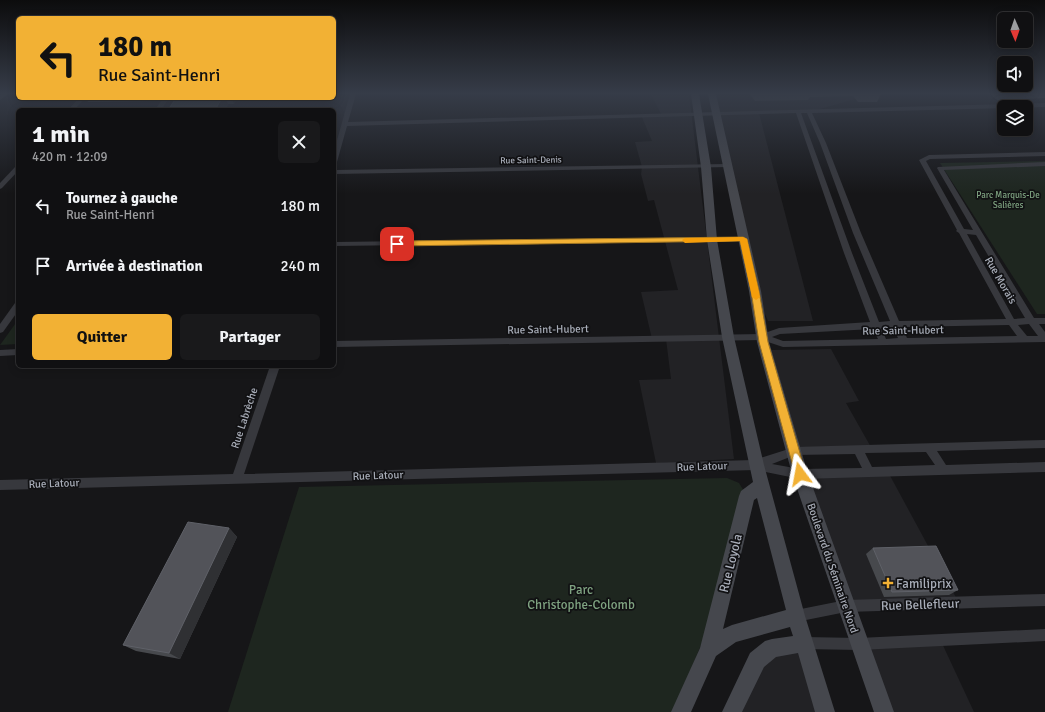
<!DOCTYPE html>
<html lang="fr">
<meta charset="utf-8">
<style>
:root{--surface:#101012;--page:#19191b;--text:#f1f3f6;--muted:#9c9d9f;--line:#303032;--accent:#f2b134}
body{margin:0;font-family:Signika,sans-serif;background:var(--page);color:var(--text);height:100vh;display:flex;flex-direction:column;font-size:15px;white-space:nowrap}
*{box-sizing:border-box;margin:0}
p{font-size:13px;color:var(--muted)}
.icon{flex:none;width:22px;height:22px;fill:none;stroke:currentColor;stroke-width:2;stroke-linecap:round;stroke-linejoin:round}
.map{position:relative;flex:1;overflow:hidden}
.details{position:absolute;left:16px;top:108px;width:320px;height:260px;display:flex;flex-direction:column;background:var(--surface);border-radius:6px;box-shadow:0 2px 10px #0003,0 0 0 1px var(--line)}
.details>*{flex:none}
.guide{position:absolute;left:16px;top:16px;width:320px;height:84px;border-radius:6px;box-shadow:0 2px 10px #0003,0 0 0 1px var(--line);background:#f2b134;color:#111;overflow:hidden}
.needle{width:26px;rotate:178deg}
.fabs{position:absolute;left:997px;top:12px;display:grid;gap:8px}
.fabs a{display:grid;place-items:center;width:36px;height:36px;border-radius:6px;background:var(--surface);box-shadow:0 2px 10px #0003,0 0 0 1px var(--line);font-size:20px}
.pin{position:absolute;display:grid;place-items:center;width:34px;height:34px;color:#fff;margin:-17px;border-radius:8px;box-shadow:0 2px 6px #0006}
.me{position:absolute;width:44px;margin:-22px;rotate:347deg;stroke-linejoin:round;filter:drop-shadow(0 0 3px #0008)}
.turn{display:flex;align-items:center;gap:14px;height:84px;padding:0 16px;font-size:18px}
.turn .icon{width:52px;height:52px;stroke-width:2.5}
.turn b{display:block;font-size:28px;line-height:34px}
.round{display:grid;place-items:center;flex:none;width:42px;height:42px;border-radius:6px;background:var(--page)}
.head{display:flex;align-items:center;justify-content:space-between;height:68px;padding:0 16px}
h1{font-size:24px;font-weight:800;line-height:30px}
.button{display:flex;gap:8px;margin-top:auto;padding:8px 16px}
.button a{flex:1;height:46px;border-radius:6px;background:var(--accent);color:#111;font-size:16px;font-weight:800;line-height:46px;text-align:center}
.button a+a{background:var(--page);color:var(--text)}
ul{padding:0;list-style:none}
li{display:flex;align-items:center;gap:12px;height:60px;padding:0 16px}
li div{flex:1}
li b{display:block;font-size:15px}
li em{font-style:normal}
.map>svg:first-child{display:block}
.built{fill:#222225}
.green{fill:#1e261f}
.lines{fill:none;stroke-linecap:round;stroke-linejoin:round}
.street{fill:#37383d;fill-rule:evenodd}
.secondary{fill:#45474d;fill-rule:evenodd}
.wall{fill:#47494d}
.shaded-wall{fill:#2f3033}
.building{fill:#525359;stroke:#5f6168}
.route{fill:#f2b134;stroke:#9d7322}
.slow{fill:#f59e0b}
.poi-dot{fill:#f2b134;stroke:#111113;stroke-width:1.5}
.labels{text-anchor:middle;stroke-width:3.5;stroke-linejoin:round;paint-order:stroke}
.far-street-label{font-size:9px;fill:#a8adb8;stroke:#111113}
.far-park-label{font-size:9px;fill:#7fa381;stroke:#111113}
.street-label{font-size:11px;fill:#a8adb8;stroke:#111113}
.near-street-label{font-size:13px;fill:#a8adb8;stroke:#111113}
.near-poi-label{font-size:13px;fill:#a8adb8;stroke:#111113;text-anchor:start}
.near-park-label{font-size:13px;fill:#7fa381;stroke:#111113}
</style>
<div class="map">
<svg width="1045" height="712" viewBox="0 0 1045 712">
<rect width="100%" height="100%" fill="#161618"/>
<g class="built">
<path d="M334,94h19l-19,68v-52h-176l8,-12h168z"/>
<path d="M651,94h38l45,365 -78,4 -17,-83 32,-1 -5,-40h-14l-11,-47 37,-2 -24,-90 -6,1 -7,-27 1,-7 -7,-25 17,-1 -11,-26 20,-1z"/>
<path d="M712,94h161l-64,18 -50,1 54,208h-45l-13,-30z"/>
<path d="M831,349l28,52 -13,2 26,46 -77,2 -24,-101z"/>
<path d="M888,472l71,131 -113,3 -46,-132z"/>
<path d="M940,639l34,73h-90l-25,-68z"/>
<path d="M804,643l22,69h-94l25,-52z"/>
</g>
<g class="green">
<path d="M1045,161v153h-8l-97,-151z"/>
<path d="M18,320v24l-18,1z"/>
<path d="M727,478l12,5 8,13 -43,142 -31,74h-445l71,-225z"/>
</g>
<g class="lines">
<g class="street">
<path d="M2,94h6l-8,6v-5z"/>
<path d="M350,94h6l-8,28 697,-19v4l-233,6 14,30 35,90 38,88 107,-2 -47,-86 -3,-2 1,-1 -38,-70 10,-5 116,-3v4l-115,3 -4,2 38,68 9,1 -36,-62 1,-1 107,-5v4l-101,4 90,148h11v6h-6l6,8v10l-262,5 -21,-7 -428,7v-6l428,-7 17,-6 91,-6 -26,-69 -48,-140 -449,13 -10,36 -3,2v-13zM801,113h6l13,30 33,90 37,88 -11,1 -27,-69zM967,234l9,1 49,83 -11,1zM1029,324l9,12h-11l-9,-11zM1009,325l8,11 -110,2 -5,-11zM893,327l5,11 -12,1 -5,-11zM873,329l5,10 -95,2 -11,-4 8,-3z"/>
<path d="M79,98h6l-11,12h-6z"/>
<path d="M163,98h6l-8,12h-6z"/>
<path d="M727,164l3,2 -1,1 -395,7v-4z"/>
<path d="M18,165v6l-16,17 -2,1v-6l16,-17z"/>
<path d="M743,237l4,2 -1,2 -412,5v-4z"/>
<path d="M18,302v9l-15,21 -3,1v-9l15,-21z"/>
<path d="M18,349v6l-18,1v-6z"/>
<path d="M270,366h10l-36,108 510,-14 41,-13 250,-7v8l-108,3 9,14 99,-3v10l-245,7 -44,-9 -756,20v-10l233,-6zM926,452l9,13 -63,2 -7,-14zM855,454l7,14 -62,1 -28,-5 23,-9z"/>
<path d="M1045,594v12l-199,6 -50,10 -4,-2 -2,-4 2,-4 4,-2 50,-10z"/>
<path d="M1045,629v12l-186,9 -55,-1 -5,-1 -1,-5 1,-5 5,-1 55,1z"/>
</g>
<g class="secondary">
<path d="M691,94h8l12,73 6,73 17,97 30,128 41,151 30,96h-20l-17,-59 -22,4 -12,10 -22,45h-20l28,-59 15,-12 7,-2 21,-3 -3,-9 -54,15 -20,14 -25,56h-20l29,-64 39,-152 2,-5 12,-9 -31,-145 -15,-97 -6,-73zM757,498l29,112 -54,15 -9,4 31,-129z"/>
<path d="M708,94h8l45,197 8,51 39,132 86,238h-20l-82,-238 -35,-132 -8,-51z"/>
</g>
</g>
<g class="wall">
<path d="M750,94h131l-4,8h-19l-5,-6 -43,1 -2,3 -53,1z"/>
<path d="M990,94h55v4l-48,2z"/>
<path d="M86,98h68l-2,3 -64,1z"/>
<path d="M176,98h61l-3,6h-6l-3,6h-57z"/>
<path d="M229,528l8,9 -57,122 -44,-8 -13,-6z"/>
<path d="M873,548l85,42 -9,5 -65,2 -18,-43z"/>
</g>
<g class="shaded-wall">
<path d="M222,98h4l2,6 -3,6h-10z"/>
<path d="M232,98h5l-3,6z"/>
<path d="M229,528l8,9 -57,122 -11,-6z"/>
</g>
<g class="building">
<path d="M176,98h46l-7,12h-47z"/>
<path d="M188,522l41,6 -60,125 -46,-8z"/>
<path d="M936,546l22,44 -66,2 -19,-44z"/>
</g>
<linearGradient id="sky" x2="0" y2="1"><stop stop-color="#0c0c0d"/><stop offset="0.48" stop-color="#363c48"/><stop offset="1" stop-color="#363c48" stop-opacity="0"/></linearGradient>
<rect width="1045" height="194" fill="url(#sky)"/>
<path class="route" d="M743,237l4,2 12,52 9,51 38,132 -2,3 -4,2 -3,-2 -2,-3 -36,-132 -8,-51 -11,-50 -343,5 -4,-2 4,-3z"/>
<path class="slow" d="M743,237l4,2 13,58 -4,3 -4,-3 -12,-56 -55,2 -3,-3 3,-2z"/>
<path class="poi-dot" d="M886 577h4v4h4v4h-4v4h-4v-4h-4v-4h4z"/>
<g class="labels">
<g class="far-street-label">
<text transform="translate(531 160) rotate(-1)" y="3">Rue Saint-Denis</text>
</g>
<g class="far-park-label">
<text x="1008" y="198">Parc Marquis-De<tspan x="1008" dy="10">Salières</tspan></text>
</g>
<g class="street-label">
<text transform="translate(1001 280) rotate(60)" y="4">Rue Morais</text>
<text transform="translate(548 329) rotate(-1)" y="4">Rue Saint-Hubert</text>
<text transform="translate(903 330) rotate(-1)" y="4">Rue Saint-Hubert</text>
<text transform="translate(244 418) rotate(-72)" y="4">Rue Labrèche</text>
<text transform="translate(702 466) rotate(-2)" y="4">Rue Latour</text>
<text transform="translate(378 475) rotate(-2)" y="4">Rue Latour</text>
<text transform="translate(54 483) rotate(-2)" y="4">Rue Latour</text>
<text transform="translate(833 568) rotate(71)" y="4">Boulevard du Séminaire Nord</text>
</g>
<g class="near-street-label">
<text transform="translate(730 563) rotate(-76)" y="5">Rue Loyola</text>
<text transform="translate(920 604) rotate(-2)" y="5">Rue Bellefleur</text>
</g>
<g class="near-poi-label">
<text x="896" y="588">Familiprix</text>
</g>
<g class="near-park-label">
<text x="581" y="594">Parc<tspan x="581" dy="15">Christophe-Colomb</tspan></text>
</g>
</g>
</svg>
<div class="fabs">
<a><svg class="needle" viewBox="-14 -14 28 28"><path d="M0-13l5 13h-10z" fill="#e53935"/><path d="M0 13l5-13h-10z" fill="#9c9d9f"/></svg></a>
<a><svg class="icon" aria-label="sound" viewBox="0 0 24 24"><path d="M4 9h4l5-4v14l-5-4H4zM17 9q2 3 0 6"/></svg></a>
<a><svg class="icon" aria-label="layers" viewBox="0 0 24 24"><path d="M12 4l9 5-9 5-9-5zM3 14l9 5 9-5"/></svg></a>
</div>
<div class="pin" style="left:397px;top:244px;background:#d93025"><svg class="icon" aria-label="arrive" viewBox="0 0 24 24"><path d="M6 21V4h12l-3 4 3 4H6"/></svg></div>
<svg class="me" style="left:800px;top:474px" viewBox="-20 -20 40 40"><path d="M0-17L14 15 0 8-14 15z" fill="#f2b134" stroke="#fff" stroke-width="4"/></svg>
<div class="guide">
<div class="turn"><svg class="icon" aria-label="left" viewBox="0 0 24 24"><path d="M17 20v-9H6M10 6l-5 5 5 5"/></svg><div><b>180 m</b>Rue Saint-Henri</div></div>
</div>
<section class="details">
<div class="head"><div><h1>1 min</h1><p>420 m · 12:09</p></div><a class="round"><svg class="icon" aria-label="close" viewBox="0 0 24 24"><path d="M6 6l12 12M18 6L6 18"/></svg></a></div>
<ul>
<li><svg class="icon" aria-label="left" viewBox="0 0 24 24"><path d="M17 20v-9H6M10 6l-5 5 5 5"/></svg><div><b>Tournez à gauche</b><p>Rue Saint-Henri</p></div><em>180 m</em></li>
<li><svg class="icon" aria-label="arrive" viewBox="0 0 24 24"><path d="M6 21V4h12l-3 4 3 4H6"/></svg><div><b>Arrivée à destination</b></div><em>240 m</em></li>
</ul>
<div class="button"><a>Quitter</a><a>Partager</a></div>
</section>
</div>
